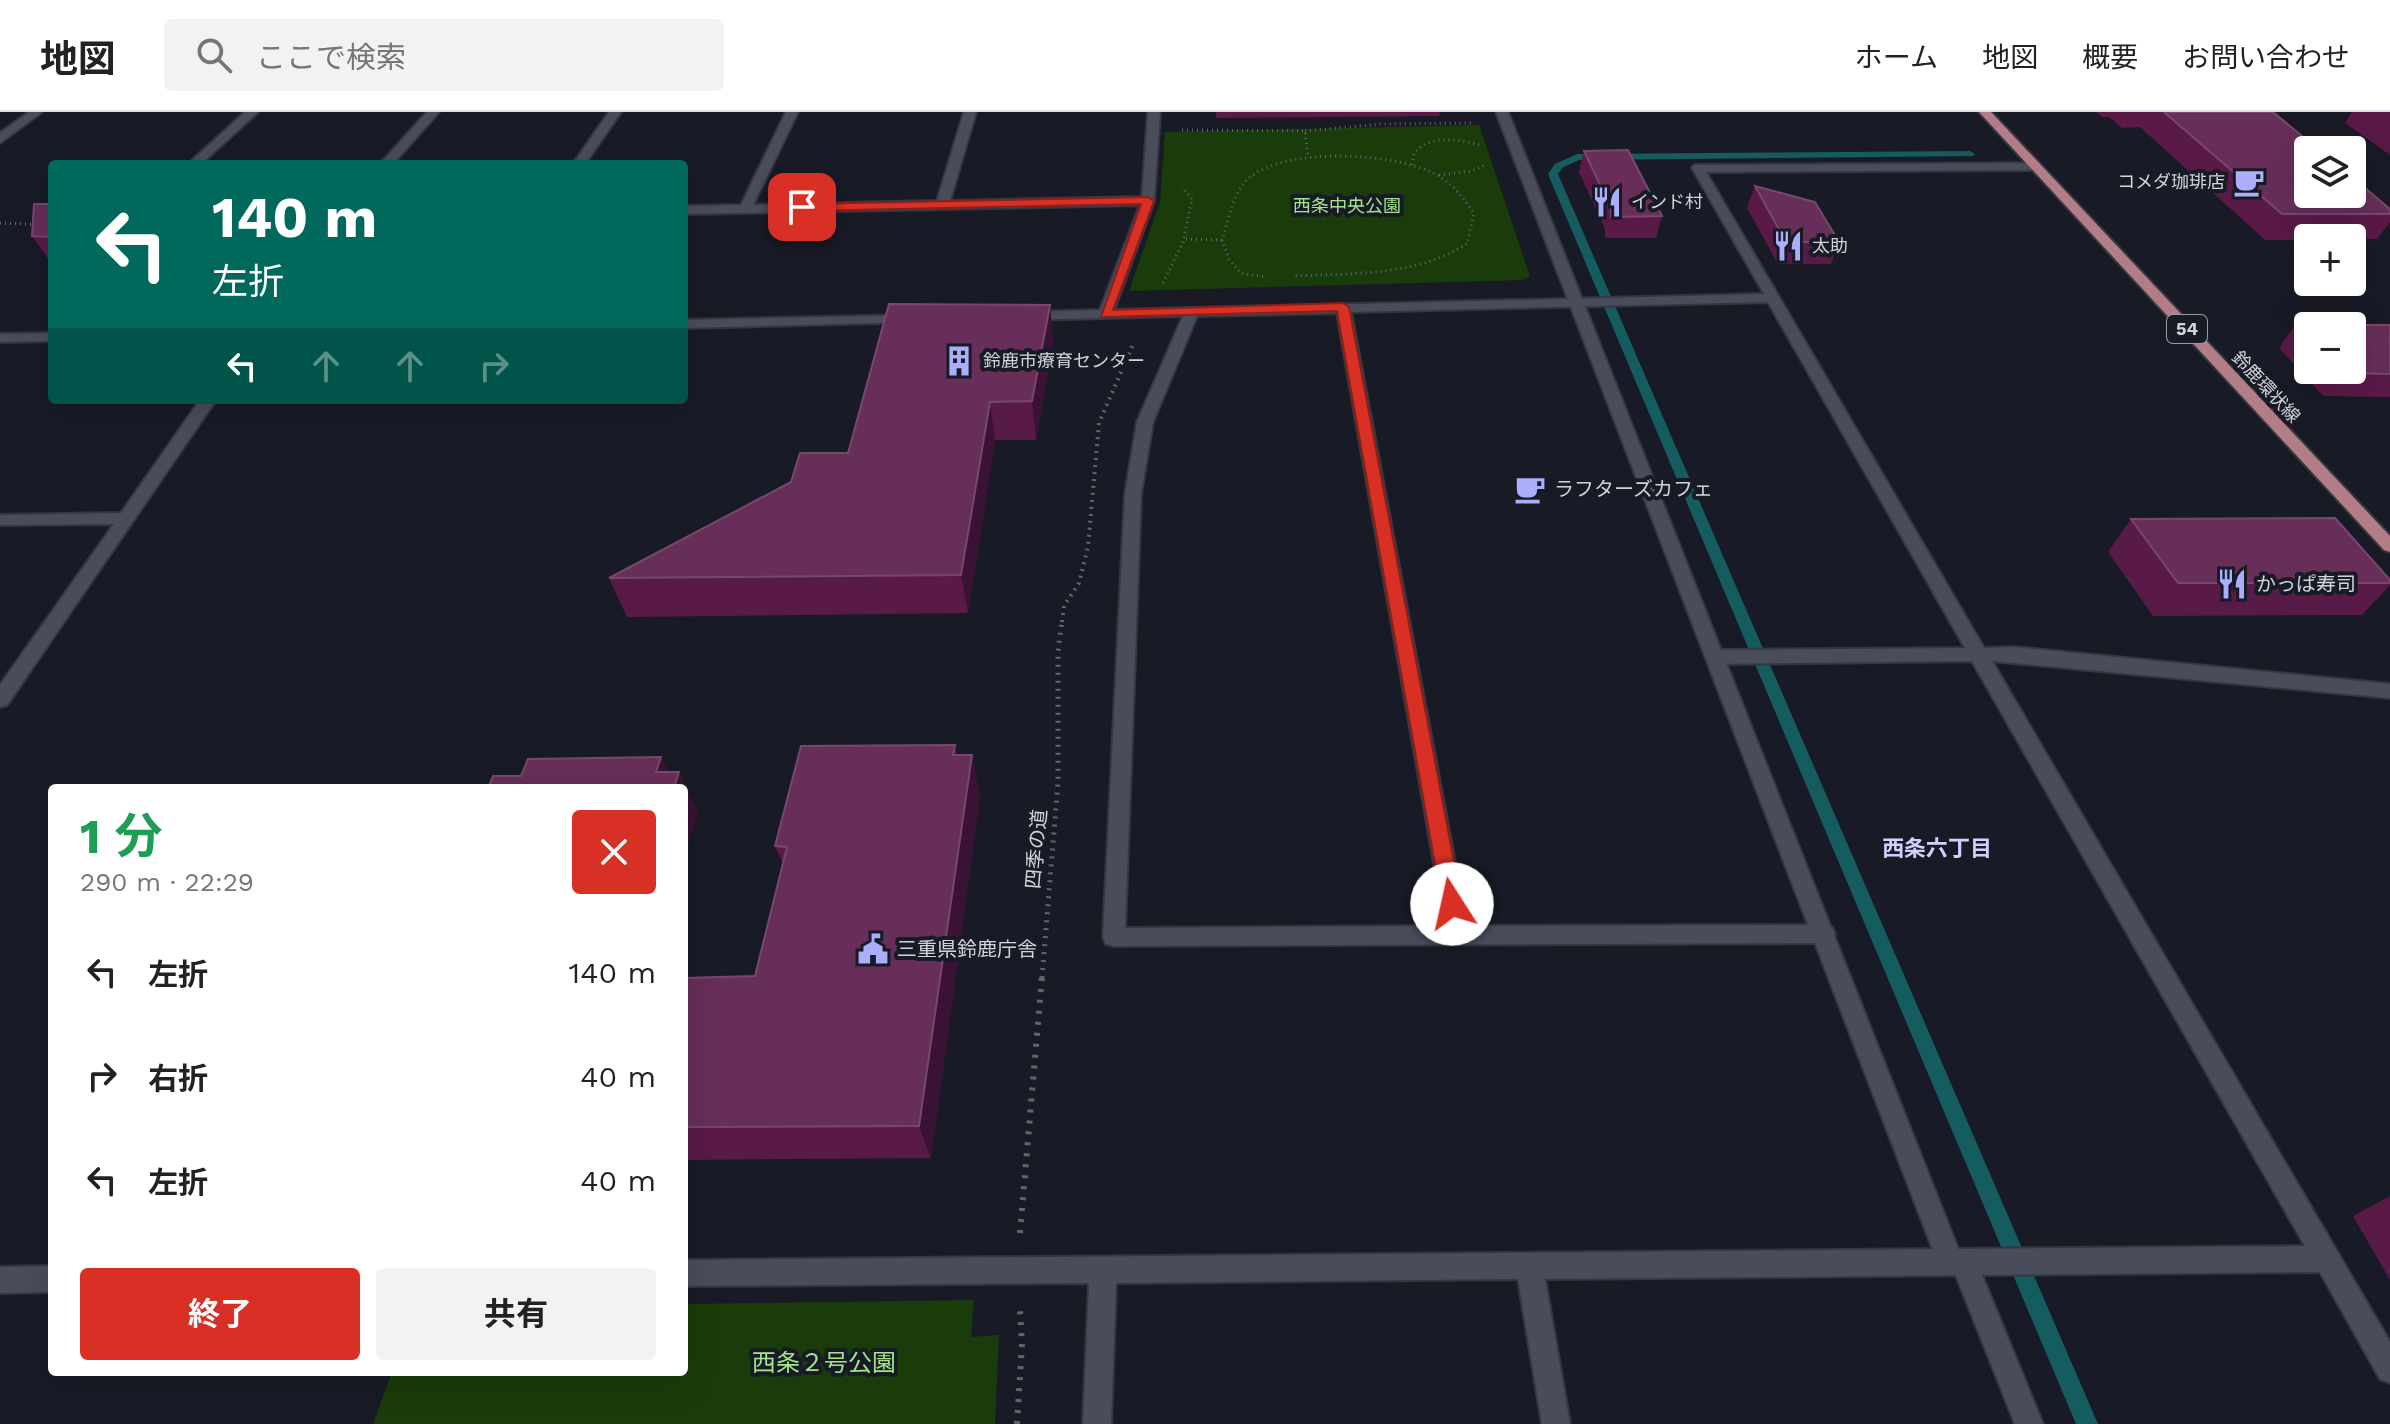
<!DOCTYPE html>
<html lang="ja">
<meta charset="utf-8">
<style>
:root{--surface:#fff;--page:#f2f2f2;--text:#222;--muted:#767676;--line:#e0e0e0;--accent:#d93025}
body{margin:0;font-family:"Work Sans","Noto Sans JP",sans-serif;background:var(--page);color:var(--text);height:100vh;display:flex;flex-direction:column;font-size:30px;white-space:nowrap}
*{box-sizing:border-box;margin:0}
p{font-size:26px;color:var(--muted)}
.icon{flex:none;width:44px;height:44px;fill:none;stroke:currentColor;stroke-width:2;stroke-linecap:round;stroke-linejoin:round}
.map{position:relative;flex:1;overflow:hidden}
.side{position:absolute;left:48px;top:672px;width:640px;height:592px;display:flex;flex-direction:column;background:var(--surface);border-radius:8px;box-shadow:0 8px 32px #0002}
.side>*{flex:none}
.top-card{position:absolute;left:48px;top:48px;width:640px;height:244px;border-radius:8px;box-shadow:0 8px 32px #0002;background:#00695c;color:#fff;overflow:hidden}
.tools{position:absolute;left:2294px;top:24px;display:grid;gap:16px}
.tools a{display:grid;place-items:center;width:72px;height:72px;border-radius:8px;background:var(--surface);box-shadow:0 8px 32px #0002;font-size:40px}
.pin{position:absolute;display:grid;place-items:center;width:68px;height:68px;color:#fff;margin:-34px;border-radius:16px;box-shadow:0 4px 12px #0006}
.me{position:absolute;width:88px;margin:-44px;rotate:350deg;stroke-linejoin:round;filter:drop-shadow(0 0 6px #0008)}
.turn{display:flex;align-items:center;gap:28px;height:168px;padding:0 32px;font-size:36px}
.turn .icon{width:104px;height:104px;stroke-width:2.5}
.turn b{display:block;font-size:56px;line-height:68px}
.lanes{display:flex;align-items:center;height:76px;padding:0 32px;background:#0003;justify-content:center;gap:40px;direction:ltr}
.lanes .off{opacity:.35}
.round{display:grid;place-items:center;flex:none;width:84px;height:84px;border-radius:8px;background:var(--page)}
.overview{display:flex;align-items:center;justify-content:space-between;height:136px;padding:0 32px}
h1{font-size:48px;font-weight:700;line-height:60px;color:#1e9e55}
.cta{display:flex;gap:16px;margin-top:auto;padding:16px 32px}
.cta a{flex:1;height:92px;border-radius:8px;background:var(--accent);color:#fff;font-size:32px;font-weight:700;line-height:92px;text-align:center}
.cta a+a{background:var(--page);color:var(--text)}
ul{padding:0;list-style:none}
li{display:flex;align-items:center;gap:24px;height:104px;padding:0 32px}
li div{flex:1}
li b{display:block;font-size:30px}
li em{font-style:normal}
header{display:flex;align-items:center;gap:48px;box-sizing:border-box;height:112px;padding:0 40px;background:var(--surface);border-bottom:2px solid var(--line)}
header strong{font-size:38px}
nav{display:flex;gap:44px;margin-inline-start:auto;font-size:28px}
.search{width:560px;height:72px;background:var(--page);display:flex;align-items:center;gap:20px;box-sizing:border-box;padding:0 28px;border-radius:8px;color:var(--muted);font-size:30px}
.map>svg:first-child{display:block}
.green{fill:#1a3c0b}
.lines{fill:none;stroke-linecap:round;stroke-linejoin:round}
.stream{fill:#155c60;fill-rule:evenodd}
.street-casing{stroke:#353740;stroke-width:4}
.secondary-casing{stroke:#353740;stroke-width:4}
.primary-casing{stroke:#353740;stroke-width:4}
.path-far3{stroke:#62646e;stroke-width:3;stroke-dasharray:1 4;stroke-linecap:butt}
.path-far2{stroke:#62646e;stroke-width:4;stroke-dasharray:2 5;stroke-linecap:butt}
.path-far1{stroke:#62646e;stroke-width:5;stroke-dasharray:2 6;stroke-linecap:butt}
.path{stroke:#62646e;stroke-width:6;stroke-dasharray:3 8;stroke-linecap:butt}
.street{fill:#494c5a;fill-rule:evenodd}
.secondary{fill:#494c5a;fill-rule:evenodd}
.primary{fill:#b27d85;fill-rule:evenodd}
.wall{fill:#591a48;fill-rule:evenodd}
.shaded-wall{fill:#3a1234}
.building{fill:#662e58;stroke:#77486d;stroke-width:2}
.route{fill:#d93025;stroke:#8d1f18;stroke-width:2}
.labels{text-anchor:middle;stroke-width:8;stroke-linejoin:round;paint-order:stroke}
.far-poi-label{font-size:18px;fill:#d1d3dc;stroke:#181b26;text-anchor:start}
.far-park-label{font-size:18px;fill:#a0e487;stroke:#181b26}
.shield{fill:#181b26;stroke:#9a9ca5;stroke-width:2}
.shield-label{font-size:18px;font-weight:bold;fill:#d1d3dc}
.far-street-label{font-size:18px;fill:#d1d3dc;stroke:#181b26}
.poi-label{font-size:20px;fill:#d1d3dc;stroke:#181b26;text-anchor:start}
.street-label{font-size:20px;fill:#d1d3dc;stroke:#181b26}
.neighbourhood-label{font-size:22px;font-weight:bold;fill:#cdd1fc;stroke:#181b26}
.near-park-label{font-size:24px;fill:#a0e487;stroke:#181b26}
</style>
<header>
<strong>地図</strong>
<div class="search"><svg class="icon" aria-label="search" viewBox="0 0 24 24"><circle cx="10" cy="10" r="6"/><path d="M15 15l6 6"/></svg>ここで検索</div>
<nav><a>ホーム</a><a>地図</a><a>概要</a><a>お問い合わせ</a></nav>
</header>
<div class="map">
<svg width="2390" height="1312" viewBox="0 0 2390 1312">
<rect width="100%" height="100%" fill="#181b26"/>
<g class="green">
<path d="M1479,13l51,151 -7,4 -394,11 31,-89 5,-70z"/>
<path d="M974,1188l-3,37 28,-2 -4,89h-622l19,-52h292v-68z"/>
</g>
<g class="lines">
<path class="stream" d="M1970,39l5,3 -2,2 -394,4 -17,8 -4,6 540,1250h-22l-528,-1250 7,-10 22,-10z"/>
<g class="street-casing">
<g id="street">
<path d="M245,0h13l-57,52h-13z"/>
<path d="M427,0h12l-46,52h-13z"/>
<path d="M609,0h12l-36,52h-12z"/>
<path d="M786,0h12l-45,93 184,-4 27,-89h12l-26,89 192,-4 6,-85h12l-6,89 -40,109 650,-16 -72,-126 2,-3 344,-2 2,3 -6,4 -328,2 278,476 30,-1 376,37v14l-398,-37 398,681v41l-10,-4 -60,-107 -775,7 25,145h-28l-24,-145 -402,4 -5,141h-28l6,-141 -405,3v-26l1621,-14 -333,-585 -257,3 -9,-7 9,-7 250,-2 -197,-346 -417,10 116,614 357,-1 8,2 3,7 -3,7 -8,2 -710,3 -8,-2 -3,-7 22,-443 12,-72 46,-106 -160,4 -7,-4 7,-4 77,-2 40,-105 -456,9v-8l57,-1zM1337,201l108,613 -320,2 16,-434 12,-72 44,-106z"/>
<path d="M911,203l5,1v6l-232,6v-8z"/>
<path d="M52,221v8l-52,1v-8z"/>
<path d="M200,288h16l-209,305 -7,2v-22l114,-161 -114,1v-10l121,-2z"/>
<path d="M52,1154v26l-52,1v-26z"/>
</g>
</g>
<g class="secondary-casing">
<g id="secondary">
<path d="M29,0h13l-42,31v-10z"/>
<path d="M1496,0h12l451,1139 5,-2 9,4 70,171h-28l-60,-151 -5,2 -9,-4z"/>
</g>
</g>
<g class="primary-casing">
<path id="primary" d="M1979,0h12l399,424v16l-6,-2z"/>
</g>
<g class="path-far3">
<path d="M1182,18l123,1 3,27"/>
<path d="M1305,19l76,-7 91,-1"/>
<path d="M1412,53l2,-11c15,-21 45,-14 67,-9"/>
<path d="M1439,63l33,-4 15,-7"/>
<path d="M0,111l52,2"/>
<path d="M1186,127l36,1c7,-21 10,-47 27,-62 37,-32 152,-26 191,-1 15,9 24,22 34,36l-7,31c-54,33 -114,29 -175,32"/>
<path d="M1222,128l7,19 12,14 25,4"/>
<path d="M1163,171l20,-41 9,-43 -10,-12"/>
</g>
<path class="path-far2" d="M1062,510l2,-16 15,-23 9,-36 11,-124 35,-81"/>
<path class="path-far1" d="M1042,866l16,-195v-131l4,-32"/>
<g class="path">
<path d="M1020,1121l22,-257"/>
<path d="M1017,1312l5,-80 -2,-34"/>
</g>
<use href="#street" class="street"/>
<use href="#secondary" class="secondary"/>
<use href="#primary" class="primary"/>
</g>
<g class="wall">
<path d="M1216,0h224l-1,4 -223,2z"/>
<path d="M2096,0h177l117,97v13l-13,17 -69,-1v2h-43l-125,-113 -18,1 -13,-11h-7z"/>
<path d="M2352,0h38v43l-45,-32z"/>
<path d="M1584,39l78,65 -6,22h-51v-9l-26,-57z"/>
<path d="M1755,74l84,56 -8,22h-53l-31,-56z"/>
<path d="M52,92v60l-20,-28z"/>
<path d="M1050,193l3,37 -17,98h-41l-27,173 -341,4 -18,-39 239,-125z"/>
<path d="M2295,213h95v72l-67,-1 -44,-48zM2308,214l44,44h-44z"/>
<path d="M2131,407l259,64v2l-28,30 -209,1 -45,-64z"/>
<path d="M955,633l2,10 23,40 -49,363 -247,2v-182l71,-2 28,-112 -8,-18z"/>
<path d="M2390,1084v84l-37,-64z"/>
</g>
<g class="shaded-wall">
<path d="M1050,193l3,37 -17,98 -4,-39z"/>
<path d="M990,290l5,38 -27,173 -7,-38z"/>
<path d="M972,643l8,40 -49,363 -12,-32z"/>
<path d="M661,645l14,28 4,-13 19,40 -14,48v-72h-20l-8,-16z"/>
</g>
<g class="building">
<path d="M2164,0h109l46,38h-11v44h44v-17l38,32v5h-108z"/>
<path d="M1628,38l34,66 -51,1v-9l-27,-57z"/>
<path d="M1755,74l60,16 24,40h-53z"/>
<path d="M34,92h18v33l-20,-1z"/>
<path d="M889,192l161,1 -18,96 -42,1 -29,173 -352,3 182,-96 9,-29h48z"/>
<path d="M2295,213h95v49l-49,-1 -3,-3h14v-44h-44v13z"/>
<path d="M2335,406l55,62v3h-212l-47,-64z"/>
<path d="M955,633l-2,10h19l-53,371 -235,1v-149l71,-2 32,-129 -12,-1 26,-100z"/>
<path d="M661,645l-5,15h23l-5,16h-186l5,-12h28l7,-17z"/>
</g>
<path class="route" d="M1148,85l6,4 -41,109 230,-7 6,4 113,597 -3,6h-14l-3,-6 -105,-593 -236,6 40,-113 -339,7 -6,-4 6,-3z"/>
<defs>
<g id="cafe-bare" transform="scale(2.4)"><path d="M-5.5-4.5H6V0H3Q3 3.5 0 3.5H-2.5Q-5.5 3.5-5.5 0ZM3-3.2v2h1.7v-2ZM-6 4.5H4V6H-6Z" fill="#abaffb" stroke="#181b26" stroke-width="2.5" paint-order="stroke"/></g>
<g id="restaurant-bare" transform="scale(2.4)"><path d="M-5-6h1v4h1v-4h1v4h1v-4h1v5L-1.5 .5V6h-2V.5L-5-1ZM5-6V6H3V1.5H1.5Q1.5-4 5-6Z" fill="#abaffb" stroke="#181b26" stroke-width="2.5" paint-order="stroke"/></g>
<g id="building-bare" transform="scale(2.4)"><path d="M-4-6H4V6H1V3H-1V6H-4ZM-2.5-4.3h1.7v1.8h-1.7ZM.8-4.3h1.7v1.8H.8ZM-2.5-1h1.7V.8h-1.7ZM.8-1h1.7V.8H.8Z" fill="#abaffb" stroke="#181b26" stroke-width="2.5" paint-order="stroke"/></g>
<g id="civic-bare" transform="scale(2.4)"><path d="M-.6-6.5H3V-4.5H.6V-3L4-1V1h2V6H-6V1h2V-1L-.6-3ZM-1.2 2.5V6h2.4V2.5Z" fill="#abaffb" stroke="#181b26" stroke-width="2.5" paint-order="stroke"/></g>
</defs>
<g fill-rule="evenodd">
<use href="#cafe-bare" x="2249" y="70"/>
<use href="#restaurant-bare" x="1607" y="90"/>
<use href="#restaurant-bare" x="1788" y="134"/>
<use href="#building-bare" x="959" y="249"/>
<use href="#cafe-bare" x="1530" y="377"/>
<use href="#restaurant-bare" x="2232" y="472"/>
<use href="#civic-bare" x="873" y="837"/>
</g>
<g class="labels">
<g class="far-poi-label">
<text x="2225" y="76" text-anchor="end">コメダ珈琲店</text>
<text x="1631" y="96">インド村</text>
<text x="1812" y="140">太助</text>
<text x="983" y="255">鈴鹿市療育センター</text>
</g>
<g class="far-park-label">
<text x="1347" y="100">西条中央公園</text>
</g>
<rect class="shield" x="2167" y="203" width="40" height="28" rx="6"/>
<g class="shield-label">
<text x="2187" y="223">54</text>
</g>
<g class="far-street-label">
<text transform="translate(2266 275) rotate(47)" y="6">鈴鹿環状線</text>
</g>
<g class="poi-label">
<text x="1554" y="384">ラフターズカフェ</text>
<text x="2256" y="479">かっぱ寿司</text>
<text x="897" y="844">三重県鈴鹿庁舎</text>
</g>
<g class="street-label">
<text transform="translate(1036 737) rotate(-85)" y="7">四季の道</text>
</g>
<g class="neighbourhood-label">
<text x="1937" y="744">西条六丁目</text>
</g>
<g class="near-park-label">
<text x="824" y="1259">西条２号公園</text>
</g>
</g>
</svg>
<div class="tools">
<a><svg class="icon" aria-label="layers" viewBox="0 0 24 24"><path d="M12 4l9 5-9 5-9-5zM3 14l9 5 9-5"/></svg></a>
<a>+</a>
<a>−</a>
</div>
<div class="pin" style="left:802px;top:95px;background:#d93025"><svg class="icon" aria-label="arrive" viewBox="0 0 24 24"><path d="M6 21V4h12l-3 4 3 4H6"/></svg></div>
<svg class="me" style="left:1452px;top:792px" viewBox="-20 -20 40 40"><circle r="19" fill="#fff"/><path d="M0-13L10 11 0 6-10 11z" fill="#d93025"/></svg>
<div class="top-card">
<div class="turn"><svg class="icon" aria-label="left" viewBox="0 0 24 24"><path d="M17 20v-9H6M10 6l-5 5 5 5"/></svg><div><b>140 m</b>左折</div></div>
<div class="lanes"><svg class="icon" aria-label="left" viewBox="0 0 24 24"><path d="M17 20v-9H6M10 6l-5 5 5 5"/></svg><svg class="icon off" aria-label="ahead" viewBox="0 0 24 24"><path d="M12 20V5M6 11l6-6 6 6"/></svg><svg class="icon off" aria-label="ahead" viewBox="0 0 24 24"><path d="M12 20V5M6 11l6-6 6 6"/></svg><svg class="icon off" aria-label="right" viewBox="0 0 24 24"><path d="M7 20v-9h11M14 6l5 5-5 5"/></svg></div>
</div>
<section class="side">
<div class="overview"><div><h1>1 分</h1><p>290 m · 22:29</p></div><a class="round" style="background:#d93025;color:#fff"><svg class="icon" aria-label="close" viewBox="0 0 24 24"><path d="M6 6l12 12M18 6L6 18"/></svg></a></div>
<ul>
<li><svg class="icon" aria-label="left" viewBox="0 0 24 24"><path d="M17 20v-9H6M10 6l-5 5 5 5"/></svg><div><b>左折</b></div><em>140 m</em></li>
<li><svg class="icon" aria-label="right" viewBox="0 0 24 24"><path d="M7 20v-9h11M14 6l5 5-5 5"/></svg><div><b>右折</b></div><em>40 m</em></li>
<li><svg class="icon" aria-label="left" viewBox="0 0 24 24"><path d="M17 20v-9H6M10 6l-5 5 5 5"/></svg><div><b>左折</b></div><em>40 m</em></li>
</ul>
<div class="cta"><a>終了</a><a>共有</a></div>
</section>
</div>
